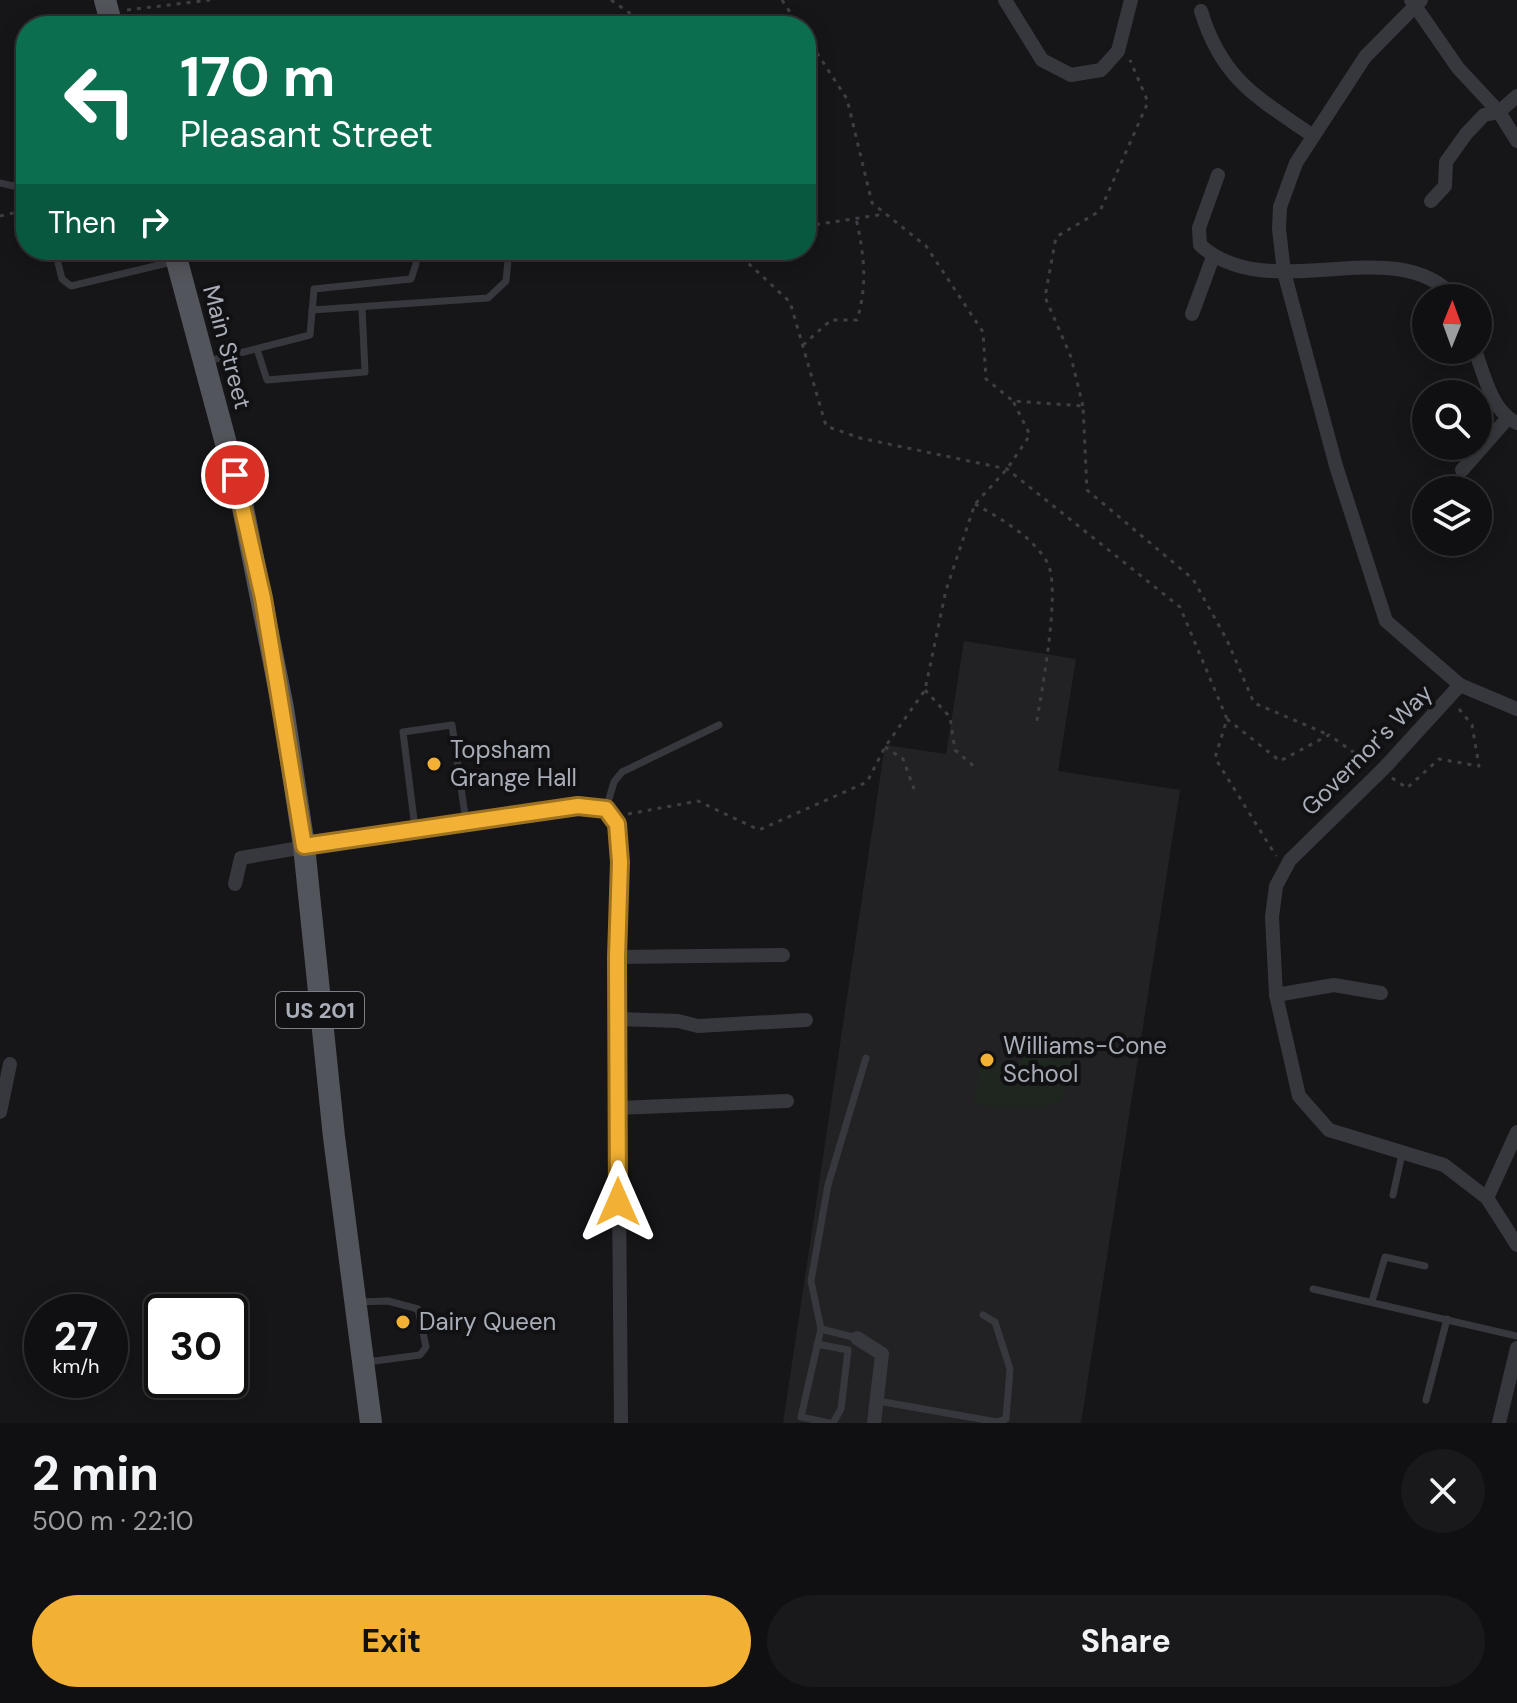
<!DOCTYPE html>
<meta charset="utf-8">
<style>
:root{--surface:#101012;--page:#19191b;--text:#f1f3f6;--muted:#9c9d9f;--line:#303032;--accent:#f2b134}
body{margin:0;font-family:"DM Sans",sans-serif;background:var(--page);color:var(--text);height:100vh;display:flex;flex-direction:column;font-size:30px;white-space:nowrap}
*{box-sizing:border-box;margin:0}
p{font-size:26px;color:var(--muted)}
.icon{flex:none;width:44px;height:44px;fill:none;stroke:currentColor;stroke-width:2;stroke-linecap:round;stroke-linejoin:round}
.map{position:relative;height:1423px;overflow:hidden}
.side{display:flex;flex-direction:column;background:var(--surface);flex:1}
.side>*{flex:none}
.guide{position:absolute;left:16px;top:16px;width:800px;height:244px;border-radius:32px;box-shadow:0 4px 20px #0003,0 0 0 2px var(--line);background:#0b6e4f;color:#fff;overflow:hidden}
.needle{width:52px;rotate:1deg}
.tools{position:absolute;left:1412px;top:284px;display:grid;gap:16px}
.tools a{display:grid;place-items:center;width:80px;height:80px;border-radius:50%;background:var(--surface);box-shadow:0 4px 20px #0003,0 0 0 2px var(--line);font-size:40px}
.speed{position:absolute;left:24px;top:1294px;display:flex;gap:16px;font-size:40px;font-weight:700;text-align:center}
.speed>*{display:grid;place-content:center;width:104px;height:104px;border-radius:50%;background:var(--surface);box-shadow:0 4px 20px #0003,0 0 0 2px var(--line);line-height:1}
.speed small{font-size:20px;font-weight:400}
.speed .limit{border:4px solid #111;border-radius:12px;background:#fff;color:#111}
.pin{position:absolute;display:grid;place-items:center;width:68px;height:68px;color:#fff;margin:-34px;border:4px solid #fff;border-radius:50%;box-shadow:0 2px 8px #0007}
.me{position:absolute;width:88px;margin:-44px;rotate:0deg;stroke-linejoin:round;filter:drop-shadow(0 0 6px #0008)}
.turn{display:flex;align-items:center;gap:28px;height:168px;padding:0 32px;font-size:36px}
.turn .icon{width:104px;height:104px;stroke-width:2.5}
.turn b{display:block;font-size:56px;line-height:68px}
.then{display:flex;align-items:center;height:76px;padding:0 32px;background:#0003;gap:16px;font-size:30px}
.round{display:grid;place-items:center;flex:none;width:84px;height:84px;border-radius:42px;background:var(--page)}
.head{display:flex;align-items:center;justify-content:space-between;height:136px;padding:0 32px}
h1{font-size:48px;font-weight:700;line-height:60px}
.button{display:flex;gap:16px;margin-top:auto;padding:16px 32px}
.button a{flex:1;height:92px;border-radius:48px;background:var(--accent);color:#111;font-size:32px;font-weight:700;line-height:92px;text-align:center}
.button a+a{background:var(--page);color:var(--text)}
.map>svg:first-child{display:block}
.built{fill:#222225}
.green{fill:#1e261f}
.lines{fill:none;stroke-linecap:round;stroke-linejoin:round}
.path{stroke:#3d3f44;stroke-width:3;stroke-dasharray:4 6;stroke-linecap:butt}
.service{stroke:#37383d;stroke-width:7}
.minor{stroke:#37383d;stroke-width:14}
.primary{stroke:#53555c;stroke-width:22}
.minor-bridge{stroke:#37383d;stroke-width:14}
.route-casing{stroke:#9d7322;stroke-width:20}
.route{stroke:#f2b134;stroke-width:14}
.poi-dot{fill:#f2b134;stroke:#111113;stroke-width:3}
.labels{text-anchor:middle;stroke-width:8;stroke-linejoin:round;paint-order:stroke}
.shield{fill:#111113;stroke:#7b7e86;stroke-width:2}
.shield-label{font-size:22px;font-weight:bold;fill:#a8adb8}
.street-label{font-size:24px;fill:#a8adb8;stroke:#111113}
.poi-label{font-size:24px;fill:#a8adb8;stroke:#111113;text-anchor:start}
</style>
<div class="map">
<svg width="1517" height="1423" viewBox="0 0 1517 1423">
<rect width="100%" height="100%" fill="#161618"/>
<path class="built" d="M964,641l112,18 -18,112 122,19 -99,633h-298l102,-678 61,9z"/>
<path class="green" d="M1072,1039l6,9 -16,52 -15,7 -73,-2 7,-47 21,3 7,13 29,-31z"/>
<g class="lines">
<g class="path">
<path d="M611,0l37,26"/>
<path d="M782,0l17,26"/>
<path d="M127,10l83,-10"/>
<path d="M806,36l41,63 25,104 54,43 57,86 3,47 27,22 70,5 4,84 106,89 34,61 27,63 75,32"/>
<path d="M0,216l26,-6"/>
<path d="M806,226l79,-12"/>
<path d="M734,250l56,52 36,124 34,12 147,31 173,138 47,112 -12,39 61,98"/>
<path d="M803,345l28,-25h26c11,-37 7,-65 -1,-102"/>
<path d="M1083,406l-12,-49 -26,-60 11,-60 44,-26 48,-109 -18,-42"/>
<path d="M975,504c26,15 56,31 72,58 15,25 -6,132 -11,164"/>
<path d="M925,690l25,27 5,33 21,18"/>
<path d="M1227,719l53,42 49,-26 40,28"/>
<path d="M885,747l18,12 11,30"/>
<path d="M1392,778l15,10 32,-29 40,7 -7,-41 -13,-16"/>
<path d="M628,814l70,-13 61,29 108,-48 18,-35 40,-57 21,-100 29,-86 32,-35 23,-34 -17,-34"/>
</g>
<g class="service">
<path d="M0,183l13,3 13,-5"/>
<path d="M55,250l7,29 9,7 105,-25"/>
<path d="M312,310l176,-12 18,-17 3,-31"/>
<path d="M257,349l10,31 98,-8 -3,-64"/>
<path d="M208,361l102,-26 4,-46 97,-10 5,-15 -1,-14"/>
<path d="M606,809l8,-27 8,-10 97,-47"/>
<path d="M415,828l-12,-96 49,-7 14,97"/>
<path d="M1393,1195l9,-41"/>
<path d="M1313,1289l204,47"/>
<path d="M1372,1301l13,-44 40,9"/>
<path d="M357,1302l31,-1 30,8 8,38 -6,8 -53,7"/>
<path d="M821,1329l-10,-48 17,-96 38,-127"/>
<path d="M817,1344l31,6 -7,59 -8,14"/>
<path d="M1426,1400l21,-81"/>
<path d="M878,1401l119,21 9,-3 4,-50 -15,-47 -12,-7"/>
<path d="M829,1423l-28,-6 20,-88 36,9"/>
</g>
<g class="minor">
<path d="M1005,0l37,60 29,15 30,-5 17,-19 13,-51"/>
<path d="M1411,0l47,68 41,44 18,29"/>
<path d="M1201,11c21,69 56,86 112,125"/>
<path d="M1218,175l-19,53 1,17c70,63 195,-16 255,53"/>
<path d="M1431,201l14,-15 1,-24 20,-28 18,-19 15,-3 18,-16"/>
<path d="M1192,314l21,-57"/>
<path d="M1475,350c9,25 17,62 42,73"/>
<path d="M1462,470l45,-51"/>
<path d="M1460,685l57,24"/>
<path d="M1387,765l73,-80 -74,-64 -50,-155 -52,-194 -5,-43 1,-22 16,-44 69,-106 56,-57"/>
<path d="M1376,776l-86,84 -14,26 -4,31 4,78 23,101 30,34 115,35 43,33 30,47"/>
<path d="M235,884l6,-26 174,-30 163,-22 28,3 11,15 3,38 -3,95 4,466"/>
<path d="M617,957l166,-2"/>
<path d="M1276,995l58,-10 47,8"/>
<path d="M618,1019l60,2 20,5 108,-6"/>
<path d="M617,1108l170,-7"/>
<path d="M0,1112l10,-48"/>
<path d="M1487,1198l30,-66"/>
<path d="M857,1338l25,16 -8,69"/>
<path d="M1499,1423l18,-75"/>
</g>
<g class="primary">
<path d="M105,0l7,26"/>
<path d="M174,250l68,253 41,205 21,138 30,291 37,286"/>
</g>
<path class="minor-bridge" d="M1376,776l11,-11"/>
</g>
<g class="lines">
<g class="route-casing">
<path id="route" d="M235,475l28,123 41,248 274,-40 28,3 11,15 3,38 -3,95 1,245"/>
</g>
<use href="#route" class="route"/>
</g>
<g class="poi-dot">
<circle cx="434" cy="764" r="8"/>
<circle cx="987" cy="1060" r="8"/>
<circle cx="403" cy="1322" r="8"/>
</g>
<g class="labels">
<rect class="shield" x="276" y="992" width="88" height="36" rx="6"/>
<g class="shield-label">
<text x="320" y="1018">US 201</text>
</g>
<g class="street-label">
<text transform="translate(227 347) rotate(75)" y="8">Main Street</text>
<text transform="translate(1367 750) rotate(-45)" y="8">Governor's Way</text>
</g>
<g class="poi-label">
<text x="450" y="758">Topsham<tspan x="450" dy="28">Grange Hall</tspan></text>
<text x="1003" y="1054">Williams-Cone<tspan x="1003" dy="28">School</tspan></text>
<text x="419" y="1330">Dairy Queen</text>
</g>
</g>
</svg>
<div class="tools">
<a><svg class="needle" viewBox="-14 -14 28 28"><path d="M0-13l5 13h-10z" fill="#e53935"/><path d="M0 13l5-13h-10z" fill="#9c9d9f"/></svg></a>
<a><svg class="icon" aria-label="search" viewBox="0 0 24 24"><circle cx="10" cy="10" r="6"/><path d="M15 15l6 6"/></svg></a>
<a><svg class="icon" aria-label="layers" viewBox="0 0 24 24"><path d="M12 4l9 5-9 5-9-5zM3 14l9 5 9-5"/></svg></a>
</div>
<div class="speed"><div>27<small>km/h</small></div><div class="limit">30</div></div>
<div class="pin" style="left:235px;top:475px;background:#d93025"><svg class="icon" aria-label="arrive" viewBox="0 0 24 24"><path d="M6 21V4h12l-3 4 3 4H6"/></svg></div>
<svg class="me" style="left:618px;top:1202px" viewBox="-20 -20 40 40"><path d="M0-17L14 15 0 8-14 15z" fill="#f2b134" stroke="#fff" stroke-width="4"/></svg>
<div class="guide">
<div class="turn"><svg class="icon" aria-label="left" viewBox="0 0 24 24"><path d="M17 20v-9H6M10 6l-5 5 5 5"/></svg><div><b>170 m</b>Pleasant Street</div></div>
<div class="then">Then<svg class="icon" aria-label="right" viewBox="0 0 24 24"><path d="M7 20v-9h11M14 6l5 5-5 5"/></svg></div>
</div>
</div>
<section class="side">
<div class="head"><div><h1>2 min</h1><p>500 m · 22:10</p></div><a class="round"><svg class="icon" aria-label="close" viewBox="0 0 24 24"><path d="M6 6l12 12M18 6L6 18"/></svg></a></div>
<div class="button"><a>Exit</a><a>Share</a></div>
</section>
